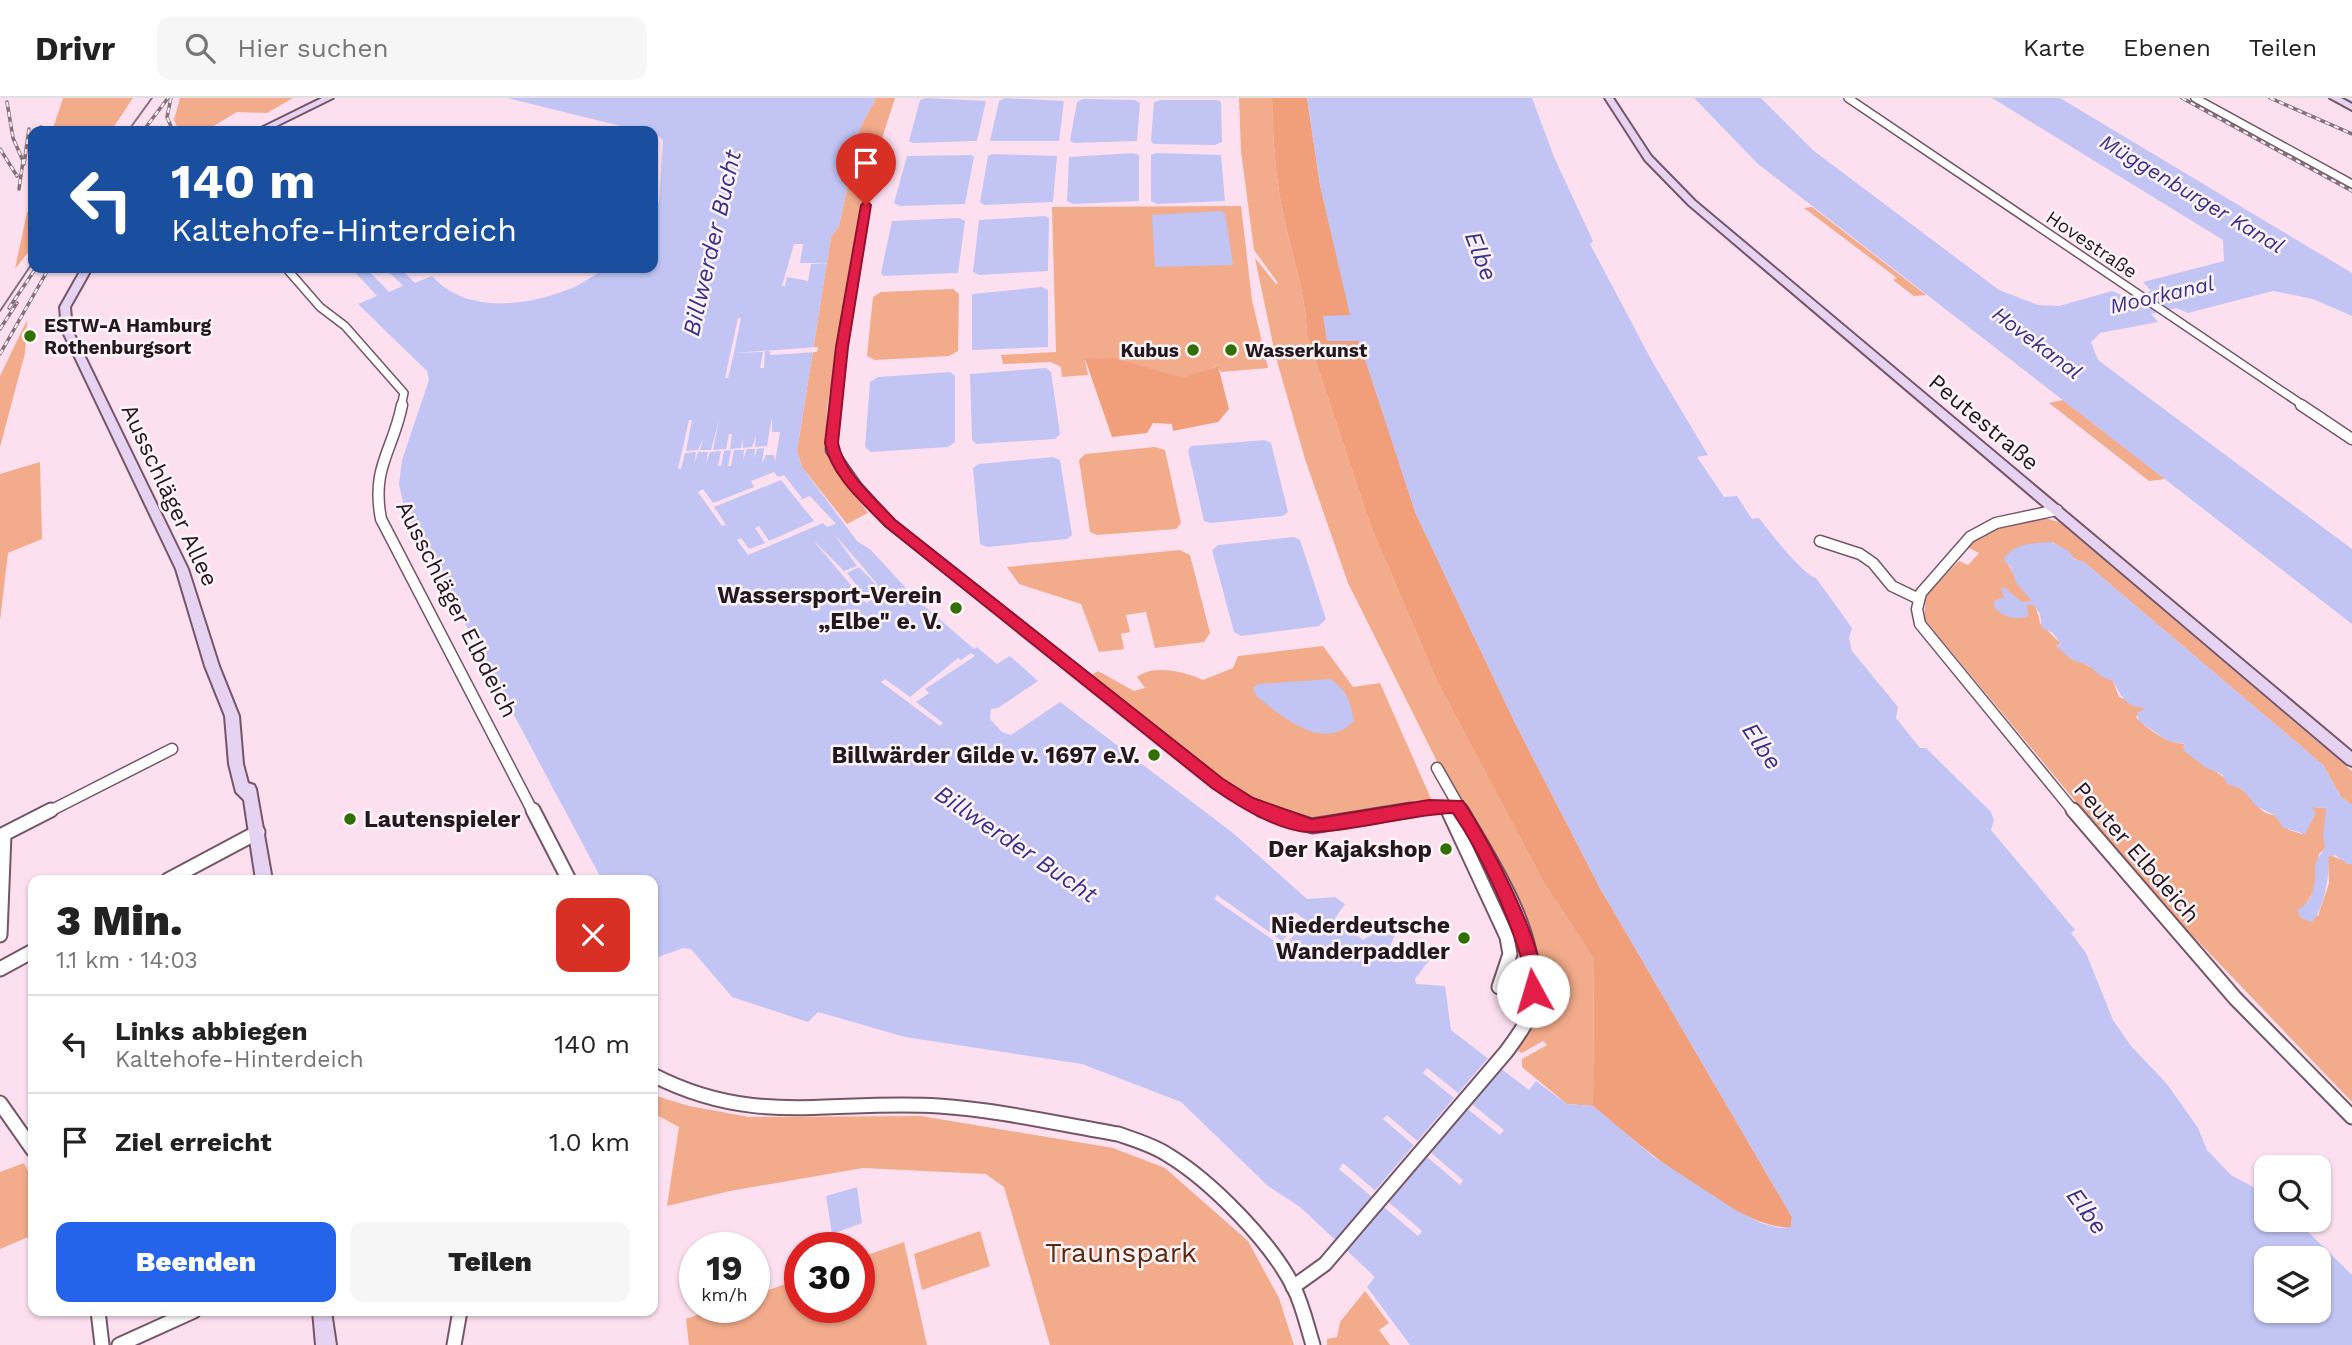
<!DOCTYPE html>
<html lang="de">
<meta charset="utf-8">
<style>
:root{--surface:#fff;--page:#f6f6f6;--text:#222;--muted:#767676;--line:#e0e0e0;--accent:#2563eb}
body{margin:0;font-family:"Work Sans",sans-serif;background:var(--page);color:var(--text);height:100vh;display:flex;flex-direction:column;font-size:26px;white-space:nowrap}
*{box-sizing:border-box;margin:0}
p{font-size:23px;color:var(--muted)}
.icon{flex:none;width:38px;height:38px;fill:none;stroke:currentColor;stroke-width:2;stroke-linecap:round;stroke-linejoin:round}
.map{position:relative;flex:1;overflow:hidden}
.side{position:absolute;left:28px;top:777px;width:630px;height:441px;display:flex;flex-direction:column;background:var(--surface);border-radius:14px;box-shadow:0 2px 5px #0004}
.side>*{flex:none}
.banner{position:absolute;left:28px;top:28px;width:630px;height:147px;border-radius:14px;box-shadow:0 2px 5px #0004;background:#1a4fa0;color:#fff;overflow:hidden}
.fabs{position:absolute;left:2254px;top:1057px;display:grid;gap:14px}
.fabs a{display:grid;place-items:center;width:77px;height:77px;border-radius:14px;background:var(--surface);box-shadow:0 2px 5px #0004;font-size:35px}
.speed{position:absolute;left:679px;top:1134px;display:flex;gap:14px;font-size:35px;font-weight:700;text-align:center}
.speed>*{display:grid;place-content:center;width:91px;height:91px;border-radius:50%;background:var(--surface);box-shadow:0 2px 5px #0004;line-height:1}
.speed small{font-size:18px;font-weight:400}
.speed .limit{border:10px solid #d22;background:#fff;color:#111}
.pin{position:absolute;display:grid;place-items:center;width:60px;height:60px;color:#fff;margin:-72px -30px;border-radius:50% 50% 50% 0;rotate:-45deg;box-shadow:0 0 7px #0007}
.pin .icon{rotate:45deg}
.me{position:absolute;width:77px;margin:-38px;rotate:354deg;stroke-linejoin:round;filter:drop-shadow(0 0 5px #0008)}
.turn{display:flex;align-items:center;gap:24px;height:147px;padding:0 28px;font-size:32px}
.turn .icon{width:91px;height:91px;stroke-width:2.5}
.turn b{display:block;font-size:49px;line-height:60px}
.round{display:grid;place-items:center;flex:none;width:74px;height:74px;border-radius:14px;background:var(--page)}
.head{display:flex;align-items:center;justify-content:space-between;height:119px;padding:0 28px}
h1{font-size:42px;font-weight:800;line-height:52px}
.primary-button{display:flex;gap:14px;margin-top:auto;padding:14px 28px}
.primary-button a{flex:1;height:80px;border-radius:14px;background:var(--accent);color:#fff;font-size:28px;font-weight:800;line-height:80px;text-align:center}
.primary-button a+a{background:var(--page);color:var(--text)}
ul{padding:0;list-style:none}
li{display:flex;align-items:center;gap:21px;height:98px;padding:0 28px;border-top:2px solid var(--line)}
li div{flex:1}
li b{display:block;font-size:26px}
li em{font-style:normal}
header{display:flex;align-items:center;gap:42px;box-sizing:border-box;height:98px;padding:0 35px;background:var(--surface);border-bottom:2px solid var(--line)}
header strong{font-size:33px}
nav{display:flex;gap:38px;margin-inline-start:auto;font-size:24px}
.search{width:490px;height:63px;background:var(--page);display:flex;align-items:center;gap:18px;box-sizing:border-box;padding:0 24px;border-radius:14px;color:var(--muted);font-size:26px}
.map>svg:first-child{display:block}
.green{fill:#f2ab8b}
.forest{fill:#f19f7a}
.water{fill:#c2c5f4;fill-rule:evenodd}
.pier{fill:#fde0f0}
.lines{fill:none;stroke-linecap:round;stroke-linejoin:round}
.stream{stroke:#c2c5f4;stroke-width:2}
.street-far2-casing{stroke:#745667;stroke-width:10}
.street-far1-casing{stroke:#745667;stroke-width:13}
.street-casing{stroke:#745667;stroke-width:17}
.secondary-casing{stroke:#745667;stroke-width:4}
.street-far2{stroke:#fff;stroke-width:7}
.street-far1{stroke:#fff;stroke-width:10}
.street{stroke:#fff;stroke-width:13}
.secondary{fill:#e6d2f1;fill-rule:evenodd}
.tram{stroke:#83707a;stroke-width:2}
.rail-casing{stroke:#83707a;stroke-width:3.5}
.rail{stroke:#fcf4f8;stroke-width:2;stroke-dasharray:5;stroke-linecap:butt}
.route{fill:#e11d48;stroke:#92132f;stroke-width:2}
.poi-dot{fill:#326f01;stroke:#fcf4f8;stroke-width:2.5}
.labels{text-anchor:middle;stroke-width:5;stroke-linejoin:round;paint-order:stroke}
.far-street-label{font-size:19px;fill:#24181f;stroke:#fcf4f8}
.far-poi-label{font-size:19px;font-weight:bold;fill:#24181f;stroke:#fcf4f8;text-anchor:start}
.far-water-label{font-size:21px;font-style:italic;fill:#3b3189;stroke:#fcf4f8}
.street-label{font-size:23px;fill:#24181f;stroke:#fcf4f8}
.poi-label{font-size:23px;font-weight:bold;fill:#24181f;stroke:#fcf4f8;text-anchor:end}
.water-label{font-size:24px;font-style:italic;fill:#3b3189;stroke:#fcf4f8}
.near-park-label{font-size:28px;fill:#5d2910;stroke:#fcf4f8}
</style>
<header>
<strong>Drivr</strong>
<div class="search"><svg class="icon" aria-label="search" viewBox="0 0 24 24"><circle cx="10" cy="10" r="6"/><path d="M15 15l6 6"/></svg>Hier suchen</div>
<nav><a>Karte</a><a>Ebenen</a><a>Teilen</a></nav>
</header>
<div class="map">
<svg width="2352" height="1247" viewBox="0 0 2352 1247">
<rect width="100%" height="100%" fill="#fde0f0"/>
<g class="green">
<path d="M63,0h70l-22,33h-59z"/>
<path d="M180,0h113l-26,15 -30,-1 -32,19h-26l-5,-11z"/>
<path d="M876,0h19l-29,90 -39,220 -2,38 16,31 27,36 -21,11 -45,-57 -5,-16 34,-214 8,-11 21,-98z"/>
<path d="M1239,0h33c1,40 3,80 12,119 8,40 22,77 23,118l63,189 67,157 107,202 50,76 -1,147 -26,-2 -45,-37v-8l25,-14 -4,-4 -21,12 -4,-2 21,-55 -2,-34 -189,-379 -43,-124 -30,-105 -20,-96 21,26 2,-1 -24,-33 -13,-99z"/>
<path d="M1241,108l11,94 16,68 -47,4 -4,-6 -33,13 -69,-21 -30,2 3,15 -26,2 -1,-10 -10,-5 -48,2 -2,-9 55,-3 -4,-145z"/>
<path d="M1812,109l114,88 -12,1 -21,-16 4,-2 -93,-70z"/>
<path d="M33,112v36l-18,23 12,-57z"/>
<path d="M953,191l6,5 -1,57 -9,5 -74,4 -8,-4 6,-59 8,-5z"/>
<path d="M27,222l-2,33 -25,94v-71z"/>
<path d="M2063,302l102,79 -16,2 -100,-78z"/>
<path d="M1155,349l10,3 16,73 -5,6 -79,6 -7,-3 -11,-72 6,-6z"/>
<path d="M40,364l2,77 -34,14 -8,68v-147z"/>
<path d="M2041,419l18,5 293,249v34l-11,-8 -18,-32 -239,-203c-14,-2 -19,-16 -33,-20l-43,22c10,21 29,36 32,59l21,21 -5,2 57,35 6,16 27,11 -10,9c12,13 31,26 49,27l-2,3c20,16 39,29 58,42 14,8 15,24 33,26l15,15 13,4 10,-27 15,1 -2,40 -6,6 -4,35 -11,18 14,9 11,-33 -1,-26 2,-2 22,9v238l-162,-169 -9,-5 -257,-309 2,-24 33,-34 9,4 11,-12 -12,-6c21,-21 46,-23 74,-30z"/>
<path d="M1180,452l10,5 20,78 -6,9 -49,6 -9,-36 -20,3 4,17 -9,2 3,15 -25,3 -18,-48 -62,-20 -12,-17z"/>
<path d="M1323,548l30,41 27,-4 52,118 -113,18 -40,-6 -40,-16 -149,-121 8,-5 36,20 11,-3 -8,-11c17,-13 48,-5 66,3l30,-12 5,-12z"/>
<path d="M653,997l36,11 60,11 172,-1 192,32 52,20 83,73 31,57 15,47h-244l-46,-158 -18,-13 -123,-6 -133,23 -63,15 12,-79 -26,-14z"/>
<path d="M24,1065l6,12 3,-1v61l-33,14v-77z"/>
<path d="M980,1133l10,35 -68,24 -8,-36z"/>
<path d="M904,1144l23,103h-238l-3,-26 33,-12h35v-12l46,-16v28h59v-49z"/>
<path d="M1365,1193l24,32 -10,7 11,15h-63v-6l10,-2 3,-15z"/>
</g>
<g class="forest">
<path d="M1272,0h35l13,87 31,131 65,198 99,209 85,165 192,329 -1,10c-50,5 -159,-88 -198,-121l1,-147 -50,-76 -107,-202 -67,-157 -63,-189c-1,-41 -15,-78 -23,-118 -9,-39 -11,-79 -12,-119z"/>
<path d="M1115,260l68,20 35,-12 11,43 -11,13 -45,9 -1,-7 -19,-1 -6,10 -35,4 -27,-78z"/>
</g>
<g class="water">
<path d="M507,0h369l-16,30 -21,98 -8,11 -34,214 5,16 55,74 14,9 44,48 59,51 3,-2 20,17 13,-8 28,25 -40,27 -7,1 -1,10 12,13 9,3 49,-33 173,131 74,66 28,-2 10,7 -10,14 28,22 26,-15 9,4 -12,26 7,7h9l23,-16 8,9 -18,24 1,5 29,2 6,44 78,60 7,-9 31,23 26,2 61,51 83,54 24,12 19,5 11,-1 1,-10 -192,-329 -85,-165 -99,-209 -57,-173h-32l-4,-25 27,-1 -30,-130 -13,-87h225l22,59 39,84 -3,3 63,119 55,92 -11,2 27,40 13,-1 15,23 7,-1c10,13 43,56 57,60l36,50 -3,10 3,13 46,56 -2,11 24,30h6l65,64 3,8 -3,10 84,100 -4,3 15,20 27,67 18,26 36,38 31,44 9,22 24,25 35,19v26h30l56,55v70h-942l-43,-58 8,-10 -75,-70 -32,-21 -87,-84 -99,-38 -177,-27 -87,-25 -10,10 -76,-25 -41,-48 -8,-1 -30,11v-79h-51l-197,-369 -6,-27 3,-24 27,-80 -2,-9 -69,-67 19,-8 -26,-28h15l23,24 14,-6 -18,-18h15l15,15 17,-7c35,39 96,30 140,12 11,-4 29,-19 38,-20 13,-3 29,0 43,0v-57l6,-9 4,-62 -10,-9h-12zM1427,970l77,62 -4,5 -77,-62zM1387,1017l76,65 -3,5 -77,-66zM1343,1065l79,68 -4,5 -79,-67zM2266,1160h53v53h-53z"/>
<path d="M926,0l60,3 -9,40 -64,2 -4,-2 11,-41z"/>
<path d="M1005,0l59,3 -5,40h-69l9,-40z"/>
<path d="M1694,0h67l53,53 185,139 39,15 21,1 53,-15 14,6 25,-6 -8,-9 81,-21 -1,-21 -231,-142h68l292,175v43l-39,-17 -40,-8 -85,22 -12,-5 -25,6 7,8 -58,11 -9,9 7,18 254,189v75l-594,-460z"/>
<path d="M1083,1l52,1 5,3 -3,38 -63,2 -4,-2 7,-39z"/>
<path d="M1161,2h55l5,2 1,40 -7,3 -61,-1 -3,-3 3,-39z"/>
<path d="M1133,55l6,2v46l-66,3 -6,-3 2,-44z"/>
<path d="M1156,55l65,2 4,46 -68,3 -6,-3v-46z"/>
<path d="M992,56l65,2 -4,46 -69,3 -4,-3 8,-46z"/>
<path d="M971,57l3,2 -9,47 -65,2 -6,-3 13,-47z"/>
<path d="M1220,113l5,2 8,52 -78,2 -3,-52z"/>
<path d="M1045,118l4,2 -1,53 -69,4 -6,-3 6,-52z"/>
<path d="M959,120l6,3 -7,52 -75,3 -2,-3 11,-52z"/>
<path d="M1042,189l6,3v57l-76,3v-56z"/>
<path d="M1046,270l5,4 9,62 -5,5 -79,5 -4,-4 -2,-66z"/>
<path d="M950,274l5,4v66l-7,5 -77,5 -6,-5 5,-65 8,-5z"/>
<path d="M1265,342l6,3 17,69 -5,4 -72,7 -7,-2 -16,-70 3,-5z"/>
<path d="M1053,359l7,3 12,75 -5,4 -80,8 -7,-3 -7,-76 6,-4z"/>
<path d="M1294,439l6,3 26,79 -7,7 -78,10 -7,-4 -22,-82 6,-5z"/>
<path d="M2051,444l18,9 5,8 10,3 239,203 18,32 11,8v59h-5l-12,-9 -7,2c3,14 -5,55 -16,65l-11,-4 -4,-8c19,-10 18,-28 18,-46l10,-17 -2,-10 3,-29 -14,-1 4,6 -11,21 -21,-6 -10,-13 -18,-9 -14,-17 -15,-5 -5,-10 -16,-6 -23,-18 2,-6 -17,-3 -29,-20 -2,-8 9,-5c-21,-1 -24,-11 -33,-27l-11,-4 -14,-12 -16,-5 -16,-14 5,-1 -8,-12 -11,-5 -2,-14 -6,-9h-8l3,10c-11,7 -26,2 -35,-8v-6l10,-4 -3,-8 3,-2 18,15 10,-1 -15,-17 -7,-18 -7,-6c10,-17 31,-17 48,-18z"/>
<path d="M1330,581c17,11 20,22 24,42 -31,32 -71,-4 -98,-25l-3,-8 5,-4z"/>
<path d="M857,1089l5,36 -30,11 -6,-38z"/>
</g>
<g class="pier">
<path d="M794,146h9l-3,19h31l-20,1 -3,17 -21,-4 -2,9h-3z"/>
<path d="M738,220h3l-7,35 84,-6 -1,5 -47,3v-4h-5l-1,17h-4l3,-16 -29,1 -6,25h-3z"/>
<path d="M772,319v15h8l-5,30 -1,-7h-8l-4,8 2,-15 -7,1 -3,10 1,-10h-8l-4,11 1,-10h-10l-3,16h-3l3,-16 -7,1 -3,15h-3l3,-15 -11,1 -4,12 2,-12h-10l-4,12 2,-12 -11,1 -4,16h-3l11,-49h3l-6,31 12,-1 5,-11 -3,11h11l8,-30 -6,30 13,-1 3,-15h3l-2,15 11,-1 2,-10v10l9,-1 4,-11 -1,11 12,-1z"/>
<path d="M774,374l4,5 6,-2 18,23 -2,2 10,-4 26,28 -9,3 -4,-4 -75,32 -11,-15 4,-2 8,11 16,-6 -10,-15 4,-2 10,15 45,-20 -33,-41 -67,27 12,18 -4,1 -24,-34 5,-3 10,14 41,-16 -3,-6z"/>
<path d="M834,436l29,33 22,27 -26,-27 -12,6 22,29 -3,1 -54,-64 32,32 13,-5z"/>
<path d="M971,555l4,3 -50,33 4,4 -13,9 27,21 -3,3 -59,-44 4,-3 25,18 48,-39 3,2z"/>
<path d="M1217,797l65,46 16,-17 -9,-7 6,-5 18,14 -6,5 -5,-4 -19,20 -69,-48z"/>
<path d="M1489,959l12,9 -116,138 -12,-11z"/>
</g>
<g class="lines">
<path class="stream" d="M2345,0l7,4"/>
<g class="street-far2-casing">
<g id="street-far2">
<path d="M1848,0l456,308"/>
<path d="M2195,0l157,86"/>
<path d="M286,170l34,39 25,19 59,67 -3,13"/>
<path d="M836,308l6,-59 24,-142"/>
</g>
</g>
<g class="street-far1-casing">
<g id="street-far1">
<path d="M402,307c-9,46 -31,62 -21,114l152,293"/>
<path d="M836,307l-5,45 26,37 33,36 328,260 47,29"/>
<path d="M2301,307l51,34"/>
<path d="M2057,412l-61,13 -26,14 -49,56 -4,16 3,15 154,188"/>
<path d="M1820,443l40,13 13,9 19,23 27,13"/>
<path d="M1437,670l25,44"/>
<path d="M1447,710l2,4"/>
<path d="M48,714l124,-63"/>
<path d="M1400,714l57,-6"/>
</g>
</g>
<g class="street-casing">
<g id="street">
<path d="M533,712l36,70"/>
<path d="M1262,712l50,16 99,-16"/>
<path d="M1448,712l59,127 3,17 -11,33"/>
<path d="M2073,712l162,188 117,119"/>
<path d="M168,782l90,-48"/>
<path d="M0,837l4,-101 47,-24"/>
<path d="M0,871l33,-18"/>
<path d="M653,977c103,53 179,24 286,31 60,4 120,18 179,28 17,6 35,11 50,21 43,26 104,88 126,133 9,18 13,38 19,57"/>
<path d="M0,1005l33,47"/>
<path d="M1293,1189l32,-23 181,-212c11,-15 25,-33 27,-52 6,-67 -40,-135 -72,-190"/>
<path d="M98,1213l4,34"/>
<path d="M119,1247l75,-34"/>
<path d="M454,1247l6,-34"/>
</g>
</g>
<g class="secondary-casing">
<g id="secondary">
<path d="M322,0h11l-67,33h-11z"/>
<path d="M1605,0h8l38,58 44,45 657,551v14l-5,-2 -658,-559 -44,-45z"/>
<path d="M2330,0h11l11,6v6z"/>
<path d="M82,170h10l-22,39 2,23 116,239 31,97 20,50 4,48 5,19 6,2 2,4 16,91h-16l-12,-80 -8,-8 -7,-28 -4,-48 -20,-50 -29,-97 -114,-239 -2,-23z"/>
<path d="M313,1213h18l5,34h-20z"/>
</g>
</g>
<use href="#street-far2" class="street-far2"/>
<use href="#street-far1" class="street-far1"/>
<use href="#street" class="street"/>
<use href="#secondary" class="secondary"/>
<g class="tram">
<path d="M128,33l24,-33"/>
<path d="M0,213l33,-49"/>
</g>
<g class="rail-casing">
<g id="rail">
<path d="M171,0l-4,19 6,14"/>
<path d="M2182,0l170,93"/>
<path d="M2270,0l82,36"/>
<path d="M7,4l6,36 10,23 -4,28"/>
<path d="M40,33l1,-4"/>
<path d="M143,33l25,-33"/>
<path d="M0,51l17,27"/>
<path d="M24,66l5,-35"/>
<path d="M9,210l27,-40"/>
<path d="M0,231l17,-26"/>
<path d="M0,256l49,-86"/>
</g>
</g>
<use href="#rail" class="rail"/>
</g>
<path class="route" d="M866,104l5,3 -23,142 -10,96c6,30 37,55 57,77l328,259 30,19 59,21 117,-19 34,1c22,32 93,162 77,196l-7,2 -6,-2c-6,-13 -3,-29 -7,-43 -15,-47 -39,-100 -67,-141 -47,2 -92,17 -139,19 -32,2 -76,-26 -102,-44l-327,-262c-22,-23 -54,-50 -60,-83l11,-96 25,-142z"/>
<g class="poi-dot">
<circle cx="30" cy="238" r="7"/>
<circle cx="1193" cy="252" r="7"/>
<circle cx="1231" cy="252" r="7"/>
<circle cx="956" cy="510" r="7"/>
<circle cx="1154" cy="657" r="7"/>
<circle cx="350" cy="721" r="7"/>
<circle cx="1446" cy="751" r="7"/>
<circle cx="1464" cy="840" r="7"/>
</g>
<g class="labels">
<g class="far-street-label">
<text transform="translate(2092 146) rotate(34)" y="7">Hovestraße</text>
</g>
<g class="far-poi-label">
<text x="44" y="234">ESTW-A Hamburg<tspan x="44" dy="22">Rothenburgsort</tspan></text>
<text x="1179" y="259" text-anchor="end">Kubus</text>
<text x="1245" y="259">Wasserkunst</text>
</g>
<g class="far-water-label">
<text transform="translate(2192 96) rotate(31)" y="7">Müggenburger Kanal</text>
<text transform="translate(2162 197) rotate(-13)" y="7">Moorkanal</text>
<text transform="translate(2037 245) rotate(37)" y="7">Hovekanal</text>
</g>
<g class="street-label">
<text transform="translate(1984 324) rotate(40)" y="8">Peutestraße</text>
<text transform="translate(170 397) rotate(65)" y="8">Ausschläger Allee</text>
<text transform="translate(457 511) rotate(63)" y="8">Ausschläger Elbdeich</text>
<text transform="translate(2137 754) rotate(49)" y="8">Peuter Elbdeich</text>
</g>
<g class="poi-label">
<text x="942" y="505">Wassersport-Verein<tspan x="942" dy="26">„Elbe" e. V.</tspan></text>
<text x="1140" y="665">Billwärder Gilde v. 1697 e.V.</text>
<text x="364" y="729" text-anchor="start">Lautenspieler</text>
<text x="1432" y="759">Der Kajakshop</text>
<text x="1450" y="835">Niederdeutsche<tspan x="1450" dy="26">Wanderpaddler</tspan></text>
</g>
<g class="water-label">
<text transform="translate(712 145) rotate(-77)" y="8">Billwerder Bucht</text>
<text transform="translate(1481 158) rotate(69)" y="8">Elbe</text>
<text transform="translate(1762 648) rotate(56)" y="8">Elbe</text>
<text transform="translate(1016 746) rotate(34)" y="8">Billwerder Bucht</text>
<text transform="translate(2087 1113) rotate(54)" y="8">Elbe</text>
</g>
<g class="near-park-label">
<text x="1121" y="1164">Traunspark</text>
</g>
</g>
</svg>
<div class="fabs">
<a><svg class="icon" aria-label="search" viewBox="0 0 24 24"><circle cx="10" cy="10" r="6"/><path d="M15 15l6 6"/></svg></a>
<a><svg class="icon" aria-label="layers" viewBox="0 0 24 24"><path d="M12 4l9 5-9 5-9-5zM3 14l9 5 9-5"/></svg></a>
</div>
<div class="speed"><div>19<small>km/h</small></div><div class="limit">30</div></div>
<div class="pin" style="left:866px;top:107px;background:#d93025"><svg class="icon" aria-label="arrive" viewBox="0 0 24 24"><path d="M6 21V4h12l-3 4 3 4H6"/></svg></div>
<svg class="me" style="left:1533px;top:893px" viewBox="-20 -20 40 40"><circle r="19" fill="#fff"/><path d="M0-13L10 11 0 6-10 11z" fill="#e11d48"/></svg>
<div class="banner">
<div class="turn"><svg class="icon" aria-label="left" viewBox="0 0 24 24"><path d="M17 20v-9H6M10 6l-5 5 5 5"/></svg><div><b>140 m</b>Kaltehofe-Hinterdeich</div></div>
</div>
<section class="side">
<div class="head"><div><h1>3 Min.</h1><p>1.1 km · 14:03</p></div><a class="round" style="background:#d93025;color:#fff"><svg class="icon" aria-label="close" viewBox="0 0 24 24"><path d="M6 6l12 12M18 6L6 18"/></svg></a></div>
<ul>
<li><svg class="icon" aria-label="left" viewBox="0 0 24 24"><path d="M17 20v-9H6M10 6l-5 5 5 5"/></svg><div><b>Links abbiegen</b><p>Kaltehofe-Hinterdeich</p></div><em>140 m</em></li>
<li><svg class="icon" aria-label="arrive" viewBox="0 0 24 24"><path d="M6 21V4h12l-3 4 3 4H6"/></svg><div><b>Ziel erreicht</b></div><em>1.0 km</em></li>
</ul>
<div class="primary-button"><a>Beenden</a><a>Teilen</a></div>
</section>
</div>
